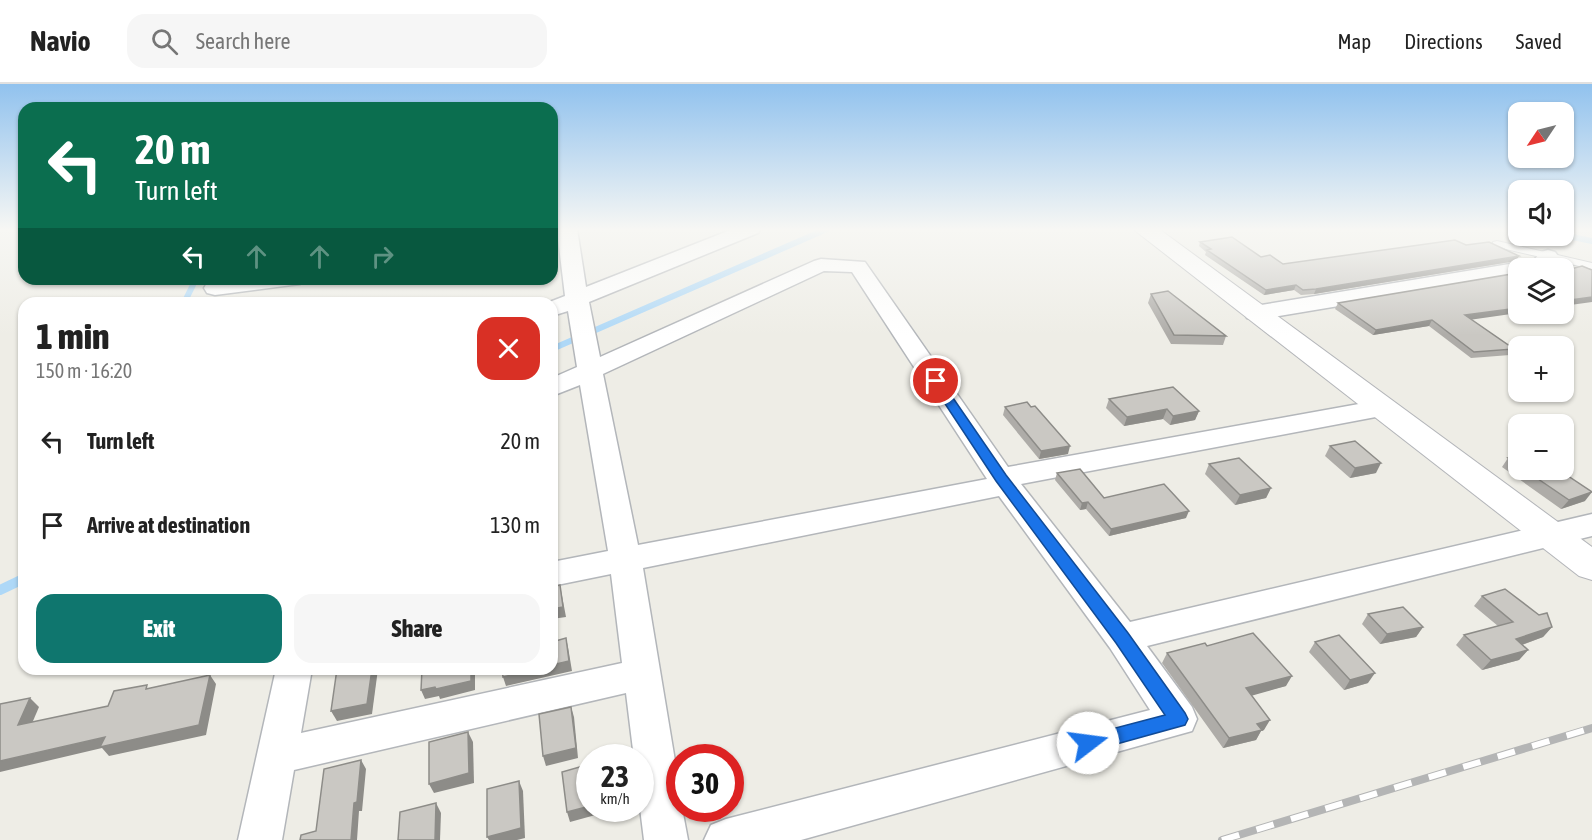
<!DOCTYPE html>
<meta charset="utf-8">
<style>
:root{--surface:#fff;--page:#f6f6f6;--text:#222;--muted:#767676;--line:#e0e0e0;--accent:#0f766e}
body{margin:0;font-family:"Asap Condensed",sans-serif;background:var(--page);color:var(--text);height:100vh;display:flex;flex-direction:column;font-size:22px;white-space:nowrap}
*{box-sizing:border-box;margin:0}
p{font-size:20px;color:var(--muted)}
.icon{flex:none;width:33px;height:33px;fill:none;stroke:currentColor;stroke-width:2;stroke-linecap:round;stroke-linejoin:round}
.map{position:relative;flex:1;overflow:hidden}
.side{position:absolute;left:18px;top:213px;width:540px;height:378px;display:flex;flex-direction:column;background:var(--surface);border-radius:18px;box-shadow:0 2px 4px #0004}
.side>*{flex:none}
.hud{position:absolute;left:18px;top:18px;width:540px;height:183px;border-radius:18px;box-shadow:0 2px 4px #0004;background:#0b6e4f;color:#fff;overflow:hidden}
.needle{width:39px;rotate:235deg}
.tools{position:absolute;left:1508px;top:18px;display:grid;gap:12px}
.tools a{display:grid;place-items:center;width:66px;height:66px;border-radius:12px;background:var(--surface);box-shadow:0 2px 4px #0004;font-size:30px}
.speed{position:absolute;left:576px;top:660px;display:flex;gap:12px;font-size:30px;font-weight:700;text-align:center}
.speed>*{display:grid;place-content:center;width:78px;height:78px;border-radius:50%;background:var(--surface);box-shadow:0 2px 4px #0004;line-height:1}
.speed small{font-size:15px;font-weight:400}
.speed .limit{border:9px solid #d22;background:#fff;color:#111}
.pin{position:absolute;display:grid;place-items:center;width:51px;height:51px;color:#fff;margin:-26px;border:3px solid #fff;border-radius:50%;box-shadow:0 2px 6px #0007}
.me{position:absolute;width:66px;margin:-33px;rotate:75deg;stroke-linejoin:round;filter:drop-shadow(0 0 4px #0008)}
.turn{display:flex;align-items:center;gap:21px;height:126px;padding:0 18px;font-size:27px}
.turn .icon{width:78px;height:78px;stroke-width:2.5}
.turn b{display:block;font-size:42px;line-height:51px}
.lanes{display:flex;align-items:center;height:57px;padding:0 18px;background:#0003;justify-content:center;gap:30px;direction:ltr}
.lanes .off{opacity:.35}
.round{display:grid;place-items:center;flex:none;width:63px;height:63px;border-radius:18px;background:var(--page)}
.summary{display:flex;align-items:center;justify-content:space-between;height:102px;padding:0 18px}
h1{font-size:36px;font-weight:800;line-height:45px}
.button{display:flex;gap:12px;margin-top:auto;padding:12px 18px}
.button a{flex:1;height:69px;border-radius:18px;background:var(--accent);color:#fff;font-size:24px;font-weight:800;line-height:69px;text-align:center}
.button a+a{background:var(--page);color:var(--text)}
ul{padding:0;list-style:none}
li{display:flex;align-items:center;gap:18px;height:84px;padding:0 18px}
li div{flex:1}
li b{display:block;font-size:22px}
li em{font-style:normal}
header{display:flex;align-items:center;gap:36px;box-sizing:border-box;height:84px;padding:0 30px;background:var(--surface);border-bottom:2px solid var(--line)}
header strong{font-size:28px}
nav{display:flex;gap:33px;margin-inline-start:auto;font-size:21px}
.search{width:420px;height:54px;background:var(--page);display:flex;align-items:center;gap:15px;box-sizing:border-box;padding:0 21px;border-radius:18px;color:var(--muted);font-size:22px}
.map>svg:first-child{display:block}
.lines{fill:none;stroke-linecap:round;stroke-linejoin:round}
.stream-far2{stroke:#aed8f7;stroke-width:6}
.stream-far1{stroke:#aed8f7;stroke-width:8}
.stream{stroke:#aed8f7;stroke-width:10}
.lane-casing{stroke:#b3b6ba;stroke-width:2}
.street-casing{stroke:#b3b6ba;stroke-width:3}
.secondary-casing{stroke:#b3b5b9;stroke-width:2}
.lane{fill:#fff;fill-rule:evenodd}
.street{fill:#fff;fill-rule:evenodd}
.secondary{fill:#fff;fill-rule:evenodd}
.rail-casing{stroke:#b4b5b5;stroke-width:8}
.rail{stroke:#fff;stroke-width:6;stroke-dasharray:18;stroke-linecap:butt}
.wall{fill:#aeaca8}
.shaded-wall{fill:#8d8c88}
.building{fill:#cac8c3;stroke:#8d8c88;stroke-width:1.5}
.route{fill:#1a73e8;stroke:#114b97;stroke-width:1.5}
</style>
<header>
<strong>Navio</strong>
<div class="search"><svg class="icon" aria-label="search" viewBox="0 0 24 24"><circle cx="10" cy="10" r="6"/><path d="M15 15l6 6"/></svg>Search here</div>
<nav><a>Map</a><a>Directions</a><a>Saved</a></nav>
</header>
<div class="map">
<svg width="1592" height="756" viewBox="0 0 1592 756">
<rect width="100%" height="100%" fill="#eeede6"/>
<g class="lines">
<g class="stream-far2">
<path d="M1563,151l29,6"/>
<path d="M184,219l12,-24"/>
<path d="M552,265l275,-120"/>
</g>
<path class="stream-far1" d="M18,498l6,-3"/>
<path class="stream" d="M0,506l21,-10"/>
<g class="lane-casing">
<path id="lane" d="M1497,157l95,22v6l-99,-23v-4z"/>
</g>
<g class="street-casing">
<g id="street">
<path d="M557,145h20l9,58 147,-58h28l-3,4 -169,69 11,55 214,-96 7,-2 44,3 143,205 373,-67 9,2 4,6 -4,6 -9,2 -360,68 109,138 462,-108v22l-445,110 45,61 5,12 -5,12 -391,109h-97l7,-15 15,-6 424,-109 -40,-62 -111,-152 -356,72 37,223v17h2l6,32h-44l-4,-32v-50h-6l-8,-65 -332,77 -12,70h-44l38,-171h36l-11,64 321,-70 -11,-89 -59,12v-24l56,-11 -28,-166 -28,11v-18l25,-11 -9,-56 -16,5v-13h-5l18,-7zM824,187l28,1 135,207 -349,66 -35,-171z"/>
<path d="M1548,166l7,2 3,4 -8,12h-32v8l-263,44 -8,-2 -3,-5 3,-5 8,-2 279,-46 7,-8z"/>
<path d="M236,195h67l-3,5 -8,1 -77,10 -8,-2 -3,-5 3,-5z"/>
</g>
</g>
<g class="secondary-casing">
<path id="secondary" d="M1133,145h26l433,318v33l-13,-4z"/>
</g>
<use href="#lane" class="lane"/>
<use href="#street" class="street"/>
<use href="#secondary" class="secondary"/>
<g class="rail-casing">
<path id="rail" d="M1222,756l370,-112"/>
</g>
<use href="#rail" class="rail"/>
</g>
<g class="wall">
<path d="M1200,158l61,15 22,7 183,-19 53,11 -3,5 -202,33 -13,1 -7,-5 -30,5 -59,-40 1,-3 -7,-6z"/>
<path d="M1151,210l75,42 -3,9 -52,-1 -23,-41z"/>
<path d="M1338,219l133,16 43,30 -4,6 -39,3 -42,-32 -56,9 -38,-26z"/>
<path d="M1109,315l90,12 -4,9 -25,5 -7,-6 -39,7 -18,-18z"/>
<path d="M1005,323l63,47 -29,5 -36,-44z"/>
<path d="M1330,362l46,27 -26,5 -25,-22z"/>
<path d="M1518,372v14h41l26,31 -24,8 -59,-42 6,-9z"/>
<path d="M1209,380l62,24 -5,10 -31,7 -30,-31z"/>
<path d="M1057,389l47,25 82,20 -77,18 -23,-27 -6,1 -25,-30z"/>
<path d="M1482,512l70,31 -9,10 -21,8 6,5 -9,10 -37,10 -26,-25 8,-10 34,-9 -24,-20z"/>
<path d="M1368,530l55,13 -7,10 -36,7 -18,-20z"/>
<path d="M1315,558l53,41 -24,7 -35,-38z"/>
<path d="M1207,562l79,40 -35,9 13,35 -3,1 -5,9 -33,8 -61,-85 5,-10z"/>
</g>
<g class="shaded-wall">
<path d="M1519,172l-3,5 -202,33 2,-5z"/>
<path d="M1296,201l-2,5 -30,5 2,-5z"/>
<path d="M1592,213v5l-29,4v-5z"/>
<path d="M1518,224v5l-56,8 3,-6z"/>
<path d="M1432,236l-3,6 -56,9 3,-5z"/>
<path d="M1167,325l-4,10 -39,7 3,-9z"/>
<path d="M1199,327l-4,9 -25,5 3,-9z"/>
<path d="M1070,362l-2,8 -29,5 2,-8z"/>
<path d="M1381,379l-5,10 -26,5 5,-10z"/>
<path d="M1271,404l-5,10 -31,7 5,-10z"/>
<path d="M1592,408l-7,9 -24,8 8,-9z"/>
<path d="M1088,418l-2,7 -6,1 2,-7z"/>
<path d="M1189,427l-3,7 -77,18 2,-7z"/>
<path d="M560,501l6,32 -14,2v-10z"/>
<path d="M1423,543l-7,10 -36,7 7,-10z"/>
<path d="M1552,543l-9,10 -35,13 8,-11z"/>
<path d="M566,554l2,9 4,24 -66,15 -3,-9 33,-8h16v-4z"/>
<path d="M1528,566l-9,10 -37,10 9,-10z"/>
<path d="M372,585h6l-6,45 -35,7 -6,-10z"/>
<path d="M471,585h4v21l-35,9 -1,-3 -14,3 -4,-9z"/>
<path d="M1375,589l-7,10 -24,7 6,-10z"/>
<path d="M210,591l6,9 -10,51 -97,21 -7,-8 -102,24v-11l105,-24z"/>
<path d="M1292,592l-6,10 -46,13 6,-11z"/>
<path d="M30,614l9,9 -12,28 -9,-10z"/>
<path d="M571,623l3,10 4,41 -32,8 -3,-10z"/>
<path d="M1270,636l-6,10 -3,1 -5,9 -33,8 6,-10 28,-14z"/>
<path d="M468,648l5,10 1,41 -40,10 -5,-9z"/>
<path d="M361,676l5,9 -4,42h-3l-2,29h-6l3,-37z"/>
<path d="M519,697l4,10 2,47 -8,2h-28l-2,-3z"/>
<path d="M436,719l5,10 -1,27h-5z"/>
<path d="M590,722v2h20v3l-40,11 -3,-10z"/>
</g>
<g class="building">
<path d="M1232,153l29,20 9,-2 13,9 172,-24 11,5 23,-3 30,14 -203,33 -13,1 -7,-5 -30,5 -59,-40 4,-1 -11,-7z"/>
<path d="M1523,181h14l7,3h-21z"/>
<path d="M1582,182l10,4v27l-29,4v-30z"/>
<path d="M1518,189v35l-53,7 49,34 -40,3 -42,-32 -56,10 -38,-27z"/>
<path d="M1168,207l58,45 -52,-1 -23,-41z"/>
<path d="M1173,303l26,24 -26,5 -6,-7 -40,8 -18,-18z"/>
<path d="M1027,318l4,5 4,-1 35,40 -29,5 -36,-44z"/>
<path d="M1355,357l26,22 -26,5 -25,-22z"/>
<path d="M1518,372v9l-10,-7z"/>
<path d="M1239,374l32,30 -31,7 -31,-31z"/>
<path d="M1080,385l24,29 60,-14 25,27 -78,18 -23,-27 -6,1 -25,-30z"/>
<path d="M1525,386h34l33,22 -23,8z"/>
<path d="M560,501l3,22 -11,2v-22z"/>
<path d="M1505,505l34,26 8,-2 5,14 -36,12 12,11 -37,10 -27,-25 49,-13 -31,-26z"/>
<path d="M1403,523l20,20 -36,7 -19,-20z"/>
<path d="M1253,549l39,43 -46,12 24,32 -13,4 5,6 -33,8 -62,-85 38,-10 2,3z"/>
<path d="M1339,551l36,38 -25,7 -35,-38z"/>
<path d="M566,554l3,23 -17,4v-23z"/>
<path d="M337,585h35l-5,35 -36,7z"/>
<path d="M422,585h49v12l-35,8 -1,-2 -14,3z"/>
<path d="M502,585h34l-33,8z"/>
<path d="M210,591l-11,50 -99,22 5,-10 -105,24v-57l30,-6 -12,27 90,-19 6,-15 33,-6 -1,4z"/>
<path d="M571,623l5,41 -33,8 -4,-42z"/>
<path d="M468,648l1,41 -40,11v-42z"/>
<path d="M361,676l-4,42 -3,1 -3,37h-51l1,-5 15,-4 8,-62z"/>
<path d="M590,680v42l-23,6 -5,-40z"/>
<path d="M519,697l2,47 -34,9v-48z"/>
<path d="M436,719l-1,37h-37l2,-28z"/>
</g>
<linearGradient id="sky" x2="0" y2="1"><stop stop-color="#91c2ee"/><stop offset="0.58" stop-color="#f7f7f4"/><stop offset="1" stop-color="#f7f7f4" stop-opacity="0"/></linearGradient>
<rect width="1592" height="251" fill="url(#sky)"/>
<path class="route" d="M936,294l4,1 66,96 122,158 57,80 3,6 -3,6 -97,27 -7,-3 -2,-6 2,-6 84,-22 -49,-72 -120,-162 -66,-100z"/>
</svg>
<div class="tools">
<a><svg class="needle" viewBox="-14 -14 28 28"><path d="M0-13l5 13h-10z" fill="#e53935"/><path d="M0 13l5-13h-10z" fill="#767676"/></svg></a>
<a><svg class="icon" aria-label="sound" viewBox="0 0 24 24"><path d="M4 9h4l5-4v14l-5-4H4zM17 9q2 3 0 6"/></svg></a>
<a><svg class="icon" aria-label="layers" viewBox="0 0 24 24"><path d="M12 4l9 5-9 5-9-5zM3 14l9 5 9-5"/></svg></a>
<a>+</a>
<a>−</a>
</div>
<div class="speed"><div>23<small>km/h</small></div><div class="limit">30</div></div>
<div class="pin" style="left:936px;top:297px;background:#d93025"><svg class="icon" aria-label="arrive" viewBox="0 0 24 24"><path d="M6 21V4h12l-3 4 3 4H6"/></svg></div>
<svg class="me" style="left:1088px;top:659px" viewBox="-20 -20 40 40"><circle r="19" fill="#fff"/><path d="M0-13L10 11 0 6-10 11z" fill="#1a73e8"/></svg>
<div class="hud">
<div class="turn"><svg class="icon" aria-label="left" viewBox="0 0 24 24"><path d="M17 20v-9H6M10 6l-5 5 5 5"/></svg><div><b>20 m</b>Turn left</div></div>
<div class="lanes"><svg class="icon" aria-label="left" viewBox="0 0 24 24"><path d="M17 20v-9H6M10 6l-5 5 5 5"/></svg><svg class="icon off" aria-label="ahead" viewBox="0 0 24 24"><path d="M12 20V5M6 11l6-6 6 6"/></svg><svg class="icon off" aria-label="ahead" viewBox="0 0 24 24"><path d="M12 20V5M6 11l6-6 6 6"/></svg><svg class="icon off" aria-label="right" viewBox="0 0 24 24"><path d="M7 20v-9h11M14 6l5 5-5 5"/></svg></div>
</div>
<section class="side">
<div class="summary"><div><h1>1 min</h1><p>150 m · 16:20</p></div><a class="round" style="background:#d93025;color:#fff"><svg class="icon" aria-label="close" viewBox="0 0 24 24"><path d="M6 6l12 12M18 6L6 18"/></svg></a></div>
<ul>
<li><svg class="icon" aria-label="left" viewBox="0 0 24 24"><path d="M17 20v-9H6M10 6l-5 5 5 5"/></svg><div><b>Turn left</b></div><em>20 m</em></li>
<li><svg class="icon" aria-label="arrive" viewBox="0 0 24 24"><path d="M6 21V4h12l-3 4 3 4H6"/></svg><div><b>Arrive at destination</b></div><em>130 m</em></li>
</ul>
<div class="button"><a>Exit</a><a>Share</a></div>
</section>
</div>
